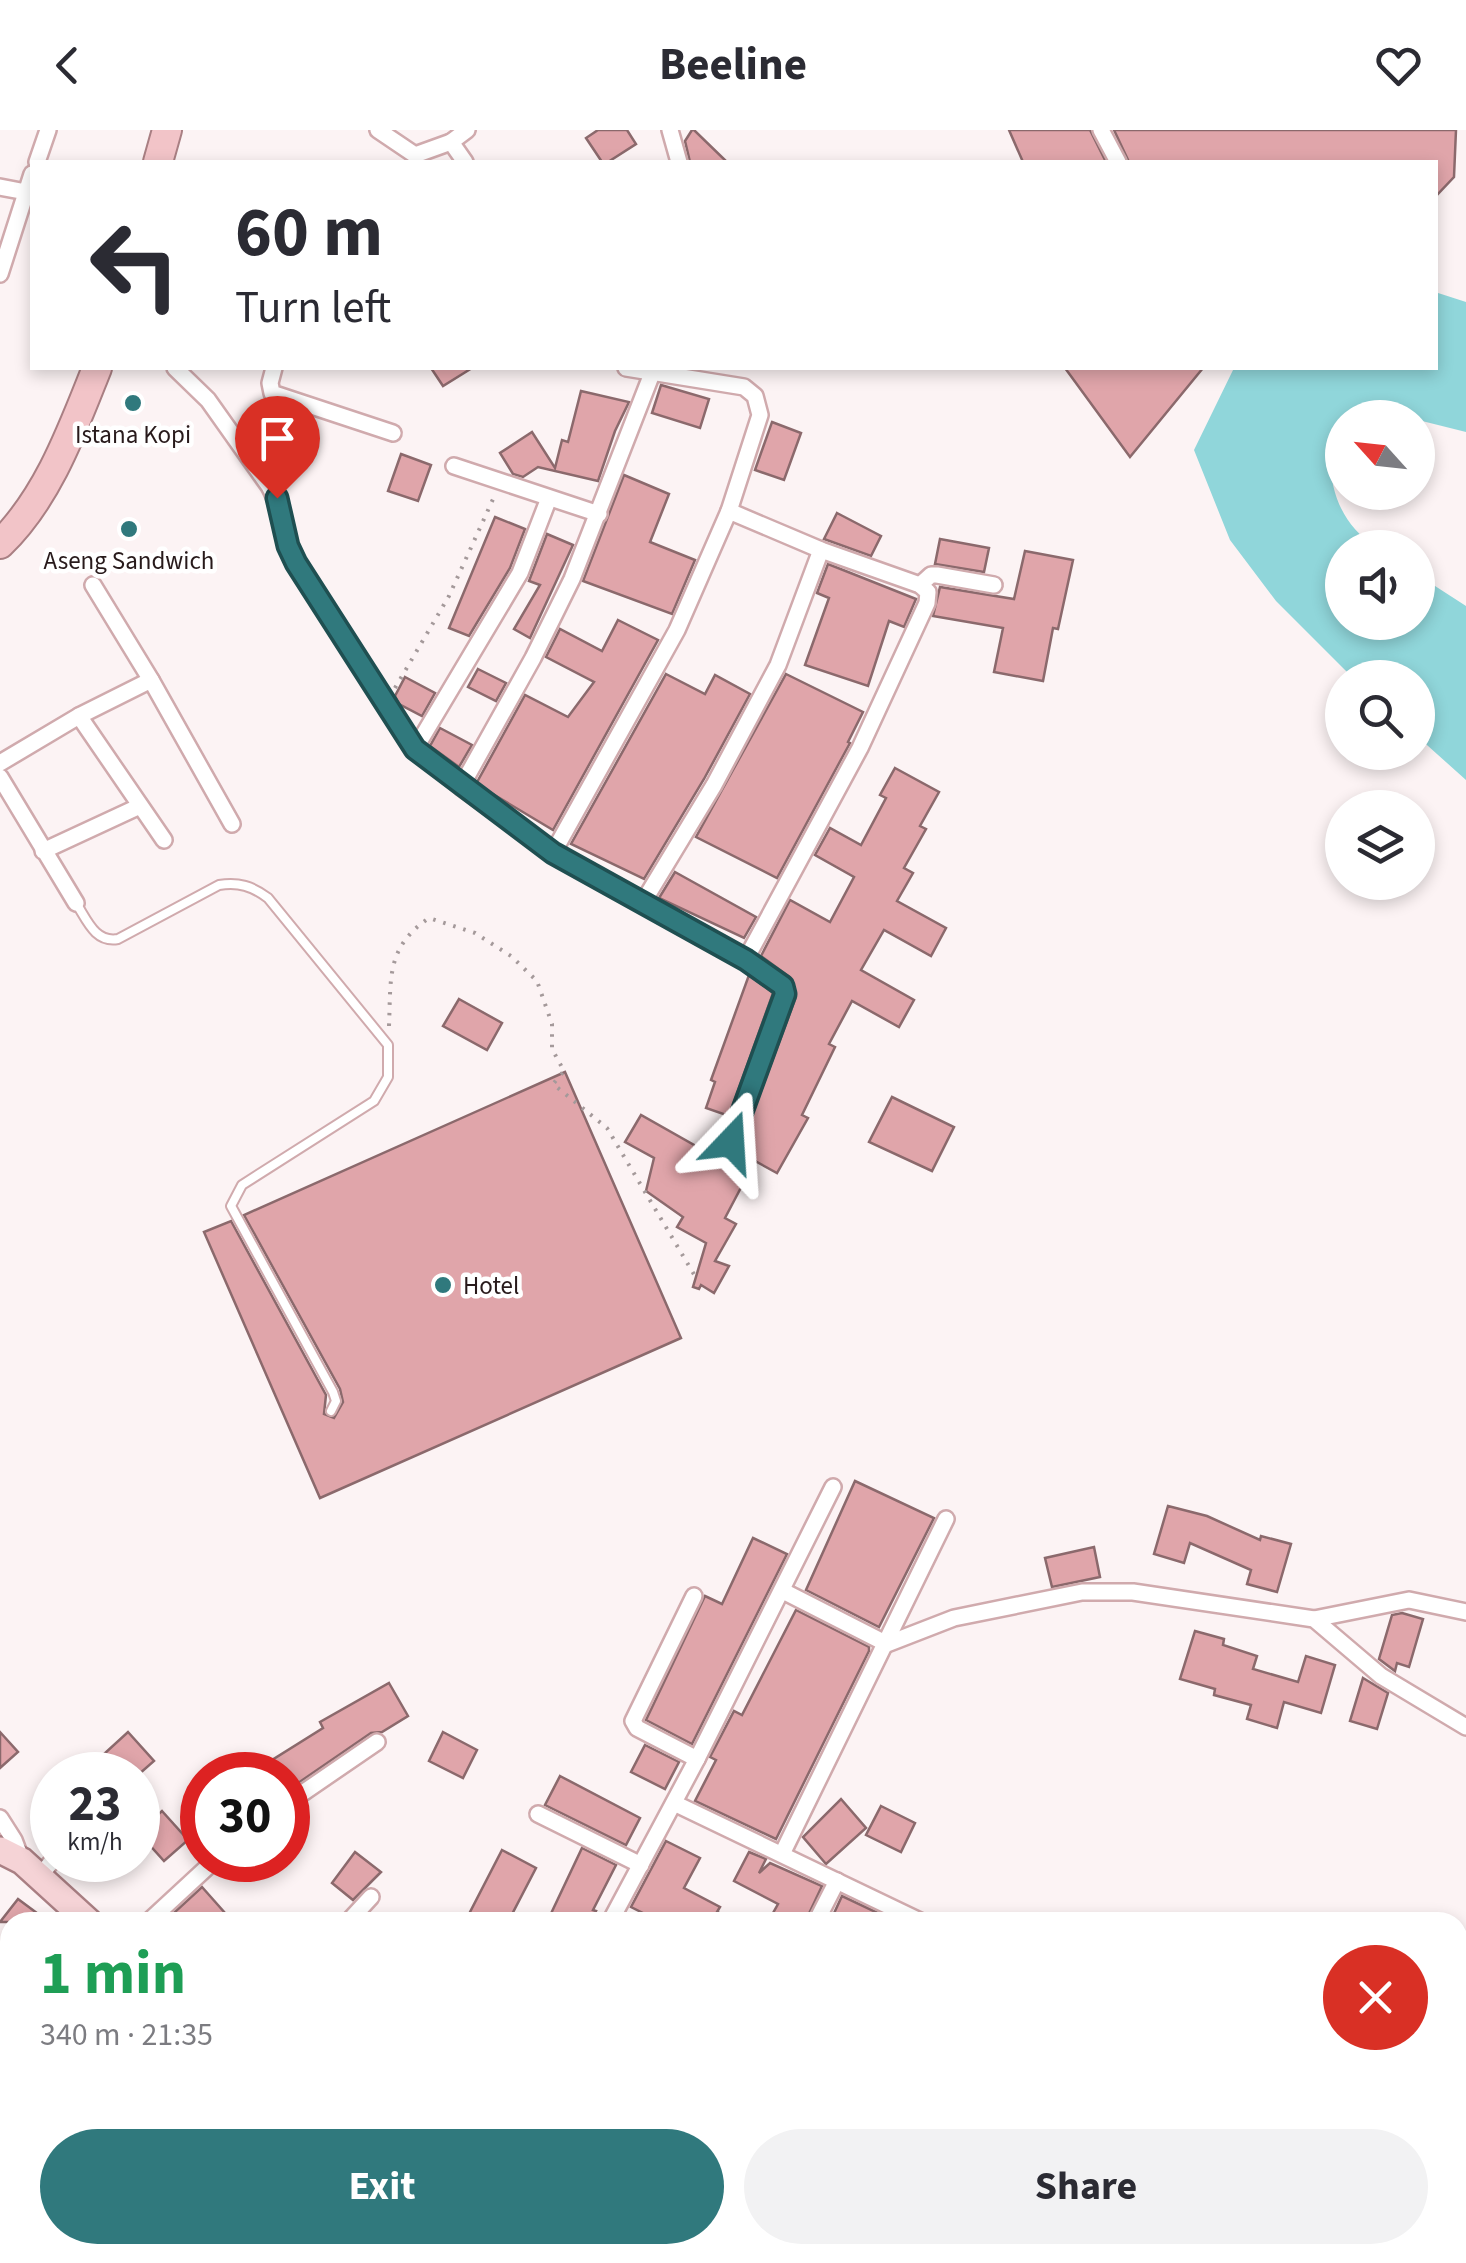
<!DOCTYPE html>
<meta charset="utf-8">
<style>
:root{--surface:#fff;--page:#f2f2f3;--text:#2b2b33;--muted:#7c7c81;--accent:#30797d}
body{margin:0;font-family:"Source Sans 3",sans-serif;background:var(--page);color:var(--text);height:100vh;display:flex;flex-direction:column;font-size:38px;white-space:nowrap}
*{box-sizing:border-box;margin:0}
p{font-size:32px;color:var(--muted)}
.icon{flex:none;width:55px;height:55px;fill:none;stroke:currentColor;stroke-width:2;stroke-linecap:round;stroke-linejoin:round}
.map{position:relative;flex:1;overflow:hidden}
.drawer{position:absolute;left:0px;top:1782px;width:1468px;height:352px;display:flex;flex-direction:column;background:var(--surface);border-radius:30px 30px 0 0;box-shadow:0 5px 15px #0003}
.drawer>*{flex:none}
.hud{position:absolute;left:30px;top:30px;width:1408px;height:210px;border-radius:0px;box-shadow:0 5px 15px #0003;background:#fff;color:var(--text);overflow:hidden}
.needle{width:65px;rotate:297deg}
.buttons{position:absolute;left:1325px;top:270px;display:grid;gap:20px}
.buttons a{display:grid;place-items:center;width:110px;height:110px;border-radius:50%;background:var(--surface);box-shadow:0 5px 15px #0003;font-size:50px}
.speed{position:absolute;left:30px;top:1622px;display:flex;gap:20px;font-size:50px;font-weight:700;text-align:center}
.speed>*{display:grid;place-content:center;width:130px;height:130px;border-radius:50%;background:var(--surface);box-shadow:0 5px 15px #0003;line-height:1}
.speed small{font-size:25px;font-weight:400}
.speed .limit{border:15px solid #d22;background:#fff;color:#111}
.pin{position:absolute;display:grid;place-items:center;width:85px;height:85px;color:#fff;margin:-102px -42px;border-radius:50% 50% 50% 0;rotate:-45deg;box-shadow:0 0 10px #0007}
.pin .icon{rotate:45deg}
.me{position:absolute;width:110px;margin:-55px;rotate:20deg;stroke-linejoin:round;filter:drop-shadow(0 0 8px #0008)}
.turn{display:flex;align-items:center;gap:35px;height:210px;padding:0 40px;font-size:45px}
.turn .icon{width:130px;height:130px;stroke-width:2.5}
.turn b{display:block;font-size:70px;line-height:85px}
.round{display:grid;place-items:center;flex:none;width:105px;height:105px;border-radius:52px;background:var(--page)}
.head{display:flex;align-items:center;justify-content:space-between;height:170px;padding:0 40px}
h1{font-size:60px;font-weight:700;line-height:75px;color:#1e9e55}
.button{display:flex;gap:20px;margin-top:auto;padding:20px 40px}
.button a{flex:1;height:115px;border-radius:60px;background:var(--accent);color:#fff;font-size:40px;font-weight:700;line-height:115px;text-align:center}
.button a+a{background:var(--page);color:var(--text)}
header{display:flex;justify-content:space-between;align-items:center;height:130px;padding:0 40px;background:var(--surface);font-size:45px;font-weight:700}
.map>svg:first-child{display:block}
.water{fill:#90d6da}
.building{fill:#e0a5aa;stroke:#8b696c;stroke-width:2.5}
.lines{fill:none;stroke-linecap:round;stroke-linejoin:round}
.service-casing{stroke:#d0aaad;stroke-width:12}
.minor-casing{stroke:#d0aaad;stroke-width:20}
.primary-casing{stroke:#a97f83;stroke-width:30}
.trunk-casing{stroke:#a97f83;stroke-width:32}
.path{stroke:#a4999a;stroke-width:4;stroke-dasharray:2.5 8;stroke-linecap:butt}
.service{stroke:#fff;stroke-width:8}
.minor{stroke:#fff;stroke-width:15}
.primary{stroke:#f5d3d6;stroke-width:25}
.trunk{stroke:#f2c4c8;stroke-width:28}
.route-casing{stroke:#1f4f51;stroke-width:25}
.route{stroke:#30797d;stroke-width:18}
.poi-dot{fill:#30797d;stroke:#fff;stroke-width:4}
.labels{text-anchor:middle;stroke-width:9;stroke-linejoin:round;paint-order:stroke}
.poi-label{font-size:25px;fill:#281a1b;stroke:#fff}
</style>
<header><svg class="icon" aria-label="back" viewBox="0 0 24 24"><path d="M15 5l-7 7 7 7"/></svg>Beeline<svg class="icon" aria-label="heart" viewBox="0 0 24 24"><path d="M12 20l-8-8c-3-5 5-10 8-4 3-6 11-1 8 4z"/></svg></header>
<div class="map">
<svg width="1466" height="2133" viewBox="0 0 1466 2133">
<rect width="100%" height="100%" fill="#fcf3f4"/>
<path class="water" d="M1435,162l31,10v130l-72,-18 -9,3 -43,1v27l-12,13c1,38 14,68 46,89l-34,1v74h76v-47l48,31v174l-48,-43v-59l-66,-1 -76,-76 -46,-61 -36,-90 40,-82h201z"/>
<g class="building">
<path d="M598,0h29l9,14 -28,18h-6l-16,-24z"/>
<path d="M692,0h2l33,32h-37l-5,-21z"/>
<path d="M1009,0h81l16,32h-83z"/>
<path d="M1114,0h342l-2,47 -19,20v-35h-306z"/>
<path d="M431,238h41l-29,18z"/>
<path d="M1065,238h138l-73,89z"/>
<path d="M661,255l48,14 -9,29 -48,-15z"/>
<path d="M581,261l48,11 -14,29 -17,50 -60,-14 -15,10 -10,-3 -13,-21 32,-21 23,36 7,-28 6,2z"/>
<path d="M772,292l29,11 -17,47 -29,-10z"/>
<path d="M401,324l30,11 -13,36 -30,-10z"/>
<path d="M624,345l45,19 -19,48 45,18 -23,54 -89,-33z"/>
<path d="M837,383l44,23 -10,20 -47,-17z"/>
<path d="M495,387l30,12 -15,39 -41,68 -20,-8z"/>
<path d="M547,404l26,11 -43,93 -16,-9 26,-44 -11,-4z"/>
<path d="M940,409l49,9 -5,24 -49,-8z"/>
<path d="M1025,421l48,9 -15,69 -5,-1 -10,53 -49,-9 9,-44 -70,-12 7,-29 74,12z"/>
<path d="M828,434l88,35 -12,28 -15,-6 -21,65 -63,-21 24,-67 -12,-5z"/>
<path d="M618,490l40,20 -105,190 -77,-46 49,-89 43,22 26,-35 -48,-25 14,-28 42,22z"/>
<path d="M478,539l28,14 -10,18 -28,-14z"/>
<path d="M666,544l39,20 10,-19 35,19 -46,85 -60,100 -73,-35z"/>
<path d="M786,544l77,38 -15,30 2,1 -73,135 -81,-41z"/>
<path d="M405,547l30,16 -13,23 -23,-12 -4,-8z"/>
<path d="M440,598l32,17 -13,22 -29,-21z"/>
<path d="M895,638l44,24 -19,34 6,3 -22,39 9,5 -16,28 49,27 -15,28 -47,-26 -23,40 53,30 -15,27 -47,-26 -23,43 6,3 -33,68 6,3 -31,55 -22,-12 -30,57 11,6 -21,37 14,5 -15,27 -13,-8 -2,4 -6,-2 13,-44 -29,-16 6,-10 -37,-26 8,-33 -29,-16 16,-27 85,48 5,-10 8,-3 57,-153 -5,-19 -30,-22 29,-56 40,22 24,-45 -39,-22 15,-27 31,17 25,-47 -6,-3z"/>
<path d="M675,742l81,45 -12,21 -85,-40z"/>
<path d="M749,845l24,18 -44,123 -23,-8 9,-26 -4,-2z"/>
<path d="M459,869l43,24 -15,27 -44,-24z"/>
<path d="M565,942l116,266 -361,160 -116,-266 27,-11 95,174 -2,19 10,4 9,-16 -3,-13 -96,-174z"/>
<path d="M892,967l62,30 -22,44 -63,-29z"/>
<path d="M855,1351l79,37 -55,109 -73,-37z"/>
<path d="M1168,1376l39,10 53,24 1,-4 30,8 -14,48 -30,-8 4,-14 -61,-27 -6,20 -30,-9z"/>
<path d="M753,1408l34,16 -95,190 -46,-24 59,-124 17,8z"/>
<path d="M1094,1417l6,30 -48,10 -7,-29z"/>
<path d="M796,1480l73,37v4l-93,188 -81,-38 21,-41 -6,-3 24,-46 8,4z"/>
<path d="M1402,1483l21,6 -14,48 -12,-4 -2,8 -16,-12 13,-44z"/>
<path d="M1195,1501l29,8 -1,6 34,11 -4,13 45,13 8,-26 29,9 -14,48 -37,-11 -7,26 -30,-9 4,-14 -37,-10 1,-6 -35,-10z"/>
<path d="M1363,1548l25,15 -11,36 -27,-8z"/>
<path d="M389,1553l19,33 -26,16 -11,1 -83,57v-15h-40l75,-47 -3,-6z"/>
<path d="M0,1602l18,20 -18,16z"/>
<path d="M128,1602l26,29 -16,14h-71l18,-16 6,7z"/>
<path d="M443,1602l34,18 -14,28 -34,-17z"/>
<path d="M645,1615l34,17 -14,27 -34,-17z"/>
<path d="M560,1646l80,42 -14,27 -81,-40z"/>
<path d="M841,1669l25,29 -40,36 -23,-27z"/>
<path d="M881,1676l34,17 -14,29 -35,-17z"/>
<path d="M202,1679v39l-18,-22z"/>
<path d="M162,1681l26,29 -24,21 -26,-29z"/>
<path d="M666,1711l34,17 -16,30 36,19 -3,5 21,10h-58l-15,-7 -4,7 -30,-15z"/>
<path d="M582,1718l34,17 -23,45 3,1 -6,11h-43z"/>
<path d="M502,1720l34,18 -28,54h-27l-13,-6z"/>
<path d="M355,1722l26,20 -28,28 -21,-17z"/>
<path d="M749,1722l17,7 -7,14 11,-10 52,23 -17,36h-37l10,-18 -44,-23z"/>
<path d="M202,1757l31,35h-69z"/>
<path d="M842,1766l55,26h-67z"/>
<path d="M18,1769l31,23h-49z"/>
</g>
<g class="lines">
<g class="service-casing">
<path id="service" d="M76,773c11,17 19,40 42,36l101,-54c20,-3 33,1 49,13l120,147v32l-14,24 -132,84 -11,21 102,186 3,9 -5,10"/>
</g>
<g class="minor-casing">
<g id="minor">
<path d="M378,0l37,25 36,-13 16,-12"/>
<path d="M670,0l9,32"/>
<path d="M1101,0l17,32"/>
<path d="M451,12l14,20"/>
<path d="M37,32l11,-32"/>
<path d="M0,57l26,5"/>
<path d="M0,144l32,-100"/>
<path d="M175,238l33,32 61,86c14,24 14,52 27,77l119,186 46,38 92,66 193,106 37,27 2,8 -54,148"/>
<path d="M274,238l-4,15 2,10 121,40"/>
<path d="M454,336l145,48"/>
<path d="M729,381l92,39 99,35 8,7 -1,11 -67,145 -114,211"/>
<path d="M93,455l58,95 81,144"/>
<path d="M920,455l11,-10h6l57,10"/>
<path d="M79,586l85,124"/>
<path d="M415,619l105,-176 29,-75"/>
<path d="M0,633l79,-47 72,-36"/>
<path d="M0,647l76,126"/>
<path d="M461,657l72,-129 39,-79 81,-208"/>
<path d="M43,721l97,-45"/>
<path d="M553,723l124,-223 52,-119 31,-96 -5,-19 -11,-9 -118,-19"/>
<path d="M642,774l72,-119 64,-120 43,-115"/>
<path d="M783,1461l104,53 67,-26 128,-26h51l181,27 67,57 85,51"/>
<path d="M694,1466l-61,125 4,7 60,31"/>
<path d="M1314,1489l95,-19 57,12"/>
<path d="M288,1673l89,-61"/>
<path d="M674,1673l248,119"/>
<path d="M538,1684l103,51"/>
<path d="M0,1688l14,22 8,21"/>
<path d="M782,1724l164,-335"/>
<path d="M39,1747l14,-17"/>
<path d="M148,1792l67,-62"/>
<path d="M348,1792l23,-25"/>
<path d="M610,1792l87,-163 136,-272"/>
<path d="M816,1792l21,-41"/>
<path d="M0,1881l10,7"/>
<path d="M658,2125l13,8"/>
<path d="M1120,2125l10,8"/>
<path d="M29,2133l4,-8"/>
<path d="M154,2133l6,-8"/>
<path d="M477,2133l8,-8"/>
<path d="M715,2133l4,-8"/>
<path d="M1305,2133l10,-8"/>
</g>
</g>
<g class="primary-casing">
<g id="primary">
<path d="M0,1720l22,11 67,61"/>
<path d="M537,2125l15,8"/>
</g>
</g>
<g class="trunk-casing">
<g id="trunk">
<path d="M158,32l9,-32"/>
<path d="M0,414c48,-46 73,-116 97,-176"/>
</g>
</g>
<g class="path">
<path d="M395,558l54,-92 45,-99"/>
<path d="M389,896c2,-48 -3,-79 40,-108l46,15 36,23 26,25 15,43v25l12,22 -11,13 54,44 88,148"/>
<path d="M0,1949l10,-13"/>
<path d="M213,2125l10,8"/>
<path d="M311,2133l8,-8"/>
</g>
<use href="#service" class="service"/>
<use href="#minor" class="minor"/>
<use href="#primary" class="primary"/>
<use href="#trunk" class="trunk"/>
</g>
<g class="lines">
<g class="route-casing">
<path id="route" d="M277,368l11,48 8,17 119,186 138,104 193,107 37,26 2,8 -54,148"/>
</g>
<use href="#route" class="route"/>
</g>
<g class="poi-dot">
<circle cx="133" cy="273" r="10"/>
<circle cx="129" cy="399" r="10"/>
<circle cx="443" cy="1155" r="10"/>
</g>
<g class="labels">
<g class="poi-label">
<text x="133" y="313">Istana Kopi</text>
<text x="129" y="439">Aseng Sandwich</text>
<text x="463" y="1164" text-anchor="start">Hotel</text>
</g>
</g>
</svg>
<div class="buttons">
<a><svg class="needle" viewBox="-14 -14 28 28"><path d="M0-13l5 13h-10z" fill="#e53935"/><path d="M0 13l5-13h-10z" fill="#7c7c81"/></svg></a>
<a><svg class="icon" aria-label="sound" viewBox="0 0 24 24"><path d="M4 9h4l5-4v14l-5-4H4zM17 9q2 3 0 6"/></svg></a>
<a><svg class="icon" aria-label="search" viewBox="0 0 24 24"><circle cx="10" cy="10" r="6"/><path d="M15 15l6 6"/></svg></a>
<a><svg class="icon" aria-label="layers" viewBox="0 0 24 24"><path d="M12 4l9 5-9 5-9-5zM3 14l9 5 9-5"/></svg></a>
</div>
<div class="speed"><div>23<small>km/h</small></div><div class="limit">30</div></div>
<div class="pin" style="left:277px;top:368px;background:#d93025"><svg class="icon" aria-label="arrive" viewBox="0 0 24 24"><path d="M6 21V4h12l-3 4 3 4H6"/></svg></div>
<svg class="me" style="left:731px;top:1012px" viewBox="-20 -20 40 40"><path d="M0-17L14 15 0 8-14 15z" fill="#30797d" stroke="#fff" stroke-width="4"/></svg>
<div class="hud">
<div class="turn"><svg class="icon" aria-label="left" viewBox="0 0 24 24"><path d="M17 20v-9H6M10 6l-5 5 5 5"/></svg><div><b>60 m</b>Turn left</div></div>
</div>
<section class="drawer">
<div class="head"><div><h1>1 min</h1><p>340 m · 21:35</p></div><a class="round" style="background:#d93025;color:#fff"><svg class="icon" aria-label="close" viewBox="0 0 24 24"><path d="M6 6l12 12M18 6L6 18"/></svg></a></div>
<div class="button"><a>Exit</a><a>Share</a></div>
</section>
</div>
